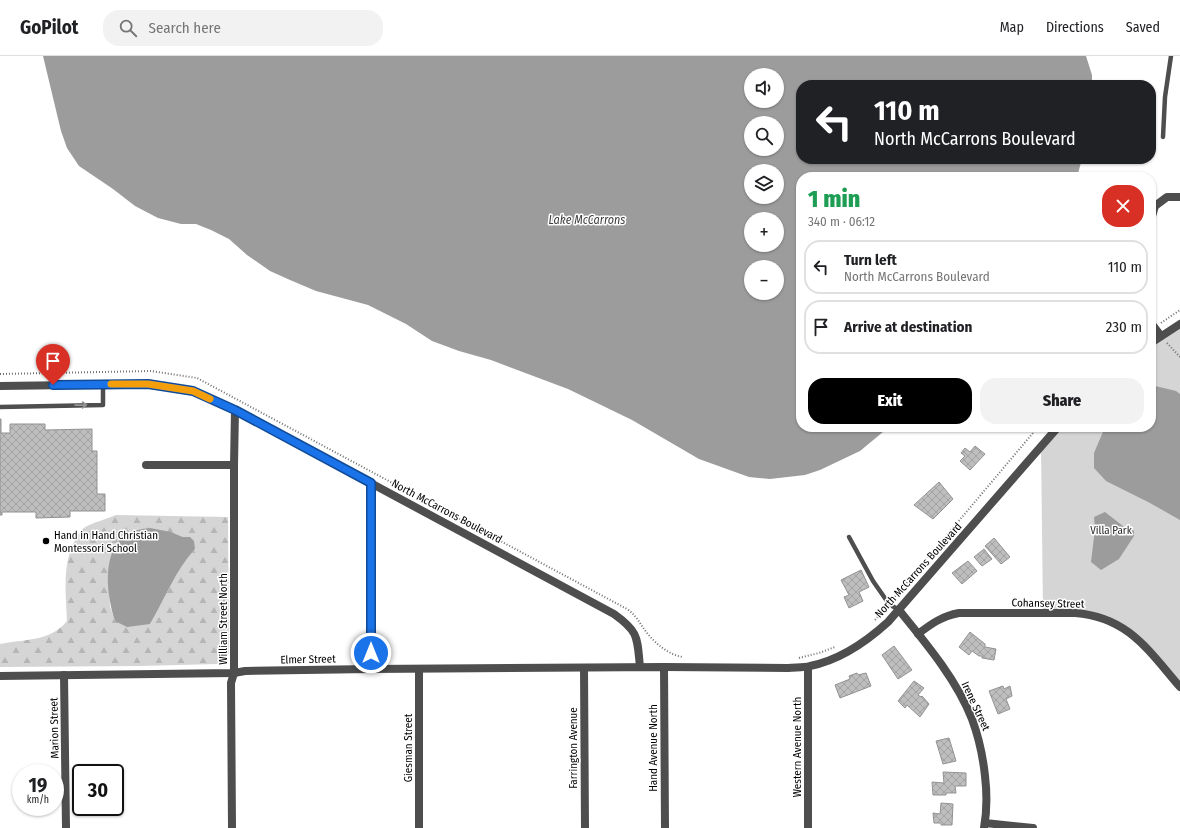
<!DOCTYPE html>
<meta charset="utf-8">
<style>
:root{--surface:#fff;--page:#f2f2f2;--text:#202124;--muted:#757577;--line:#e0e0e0;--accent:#000}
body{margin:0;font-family:"Fira Sans Condensed",sans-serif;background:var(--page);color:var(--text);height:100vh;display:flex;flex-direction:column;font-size:15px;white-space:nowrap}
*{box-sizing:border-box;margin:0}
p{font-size:13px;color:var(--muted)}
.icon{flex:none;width:22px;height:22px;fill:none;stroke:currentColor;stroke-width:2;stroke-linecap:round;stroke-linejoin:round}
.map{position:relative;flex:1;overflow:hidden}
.drawer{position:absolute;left:796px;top:116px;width:360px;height:260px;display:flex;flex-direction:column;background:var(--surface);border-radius:16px;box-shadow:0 1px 3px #0004}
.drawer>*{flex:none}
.top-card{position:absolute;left:796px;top:24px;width:360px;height:84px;border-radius:16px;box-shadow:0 1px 3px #0004;background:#202124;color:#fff;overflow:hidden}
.controls{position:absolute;left:744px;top:12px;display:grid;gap:8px}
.controls a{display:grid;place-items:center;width:40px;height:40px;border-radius:50%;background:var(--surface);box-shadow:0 1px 3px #0004;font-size:20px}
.speed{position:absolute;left:12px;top:708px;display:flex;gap:8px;font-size:20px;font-weight:700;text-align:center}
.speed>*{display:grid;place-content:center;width:52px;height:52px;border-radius:50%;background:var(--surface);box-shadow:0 1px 3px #0004;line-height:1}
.speed small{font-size:10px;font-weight:400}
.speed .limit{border:2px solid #111;border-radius:6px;background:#fff;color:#111}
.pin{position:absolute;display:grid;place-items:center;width:34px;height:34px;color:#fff;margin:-41px -17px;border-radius:50% 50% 50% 0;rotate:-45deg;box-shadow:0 0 4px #0007}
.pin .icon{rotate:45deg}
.me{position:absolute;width:44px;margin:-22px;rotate:0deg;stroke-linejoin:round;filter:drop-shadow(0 0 3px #0008)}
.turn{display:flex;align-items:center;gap:14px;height:84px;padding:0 12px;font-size:18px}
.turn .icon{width:52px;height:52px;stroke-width:2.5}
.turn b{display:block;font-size:28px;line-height:34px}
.round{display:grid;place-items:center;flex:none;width:42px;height:42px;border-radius:16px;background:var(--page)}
.headline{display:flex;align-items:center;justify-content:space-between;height:68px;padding:0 12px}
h1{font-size:24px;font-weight:800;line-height:30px;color:#1e9e55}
.button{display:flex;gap:8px;margin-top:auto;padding:8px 12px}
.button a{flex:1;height:46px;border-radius:16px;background:var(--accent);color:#fff;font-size:16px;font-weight:800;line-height:46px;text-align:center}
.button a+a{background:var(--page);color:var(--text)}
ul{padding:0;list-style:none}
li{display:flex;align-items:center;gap:12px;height:54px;margin:0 8px 6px;padding:0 4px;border:2px solid var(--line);border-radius:16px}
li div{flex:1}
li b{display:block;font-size:15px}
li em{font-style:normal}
header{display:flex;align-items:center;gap:24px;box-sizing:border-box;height:56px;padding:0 20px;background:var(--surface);border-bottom:1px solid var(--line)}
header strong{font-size:19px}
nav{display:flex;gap:22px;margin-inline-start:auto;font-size:14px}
.search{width:280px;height:36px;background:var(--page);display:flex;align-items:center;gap:10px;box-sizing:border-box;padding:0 14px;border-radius:16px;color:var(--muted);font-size:15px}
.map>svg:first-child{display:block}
.forest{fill:url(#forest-firs);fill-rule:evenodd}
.park{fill:#d5d5d5}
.water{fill:#9c9c9c;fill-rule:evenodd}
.building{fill:url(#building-cross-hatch);stroke:#929292}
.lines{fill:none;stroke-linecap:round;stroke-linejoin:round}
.path{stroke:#707070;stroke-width:2;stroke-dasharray:1 2;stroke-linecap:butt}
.service{stroke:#4e4e4e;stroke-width:4.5}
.minor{stroke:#4e4e4e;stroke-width:8}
.tertiary{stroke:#4e4e4e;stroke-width:8}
.oneway{stroke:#959595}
.route-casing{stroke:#114b97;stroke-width:10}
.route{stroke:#1a73e8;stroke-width:7}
.slow{stroke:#f59e0b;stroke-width:7}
.poi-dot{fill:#000;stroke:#fff;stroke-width:1.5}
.labels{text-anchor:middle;stroke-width:3;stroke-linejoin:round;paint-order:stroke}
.street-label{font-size:11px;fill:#000;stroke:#fff}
.park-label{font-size:11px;fill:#2c2c2c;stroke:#fff}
.poi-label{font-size:11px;fill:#000;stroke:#fff;text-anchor:start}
.water-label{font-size:12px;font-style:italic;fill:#3d3d3d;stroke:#fff}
</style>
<header>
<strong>GoPilot</strong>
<div class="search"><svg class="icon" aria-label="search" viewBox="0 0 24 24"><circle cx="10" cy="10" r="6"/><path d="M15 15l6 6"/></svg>Search here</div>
<nav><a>Map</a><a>Directions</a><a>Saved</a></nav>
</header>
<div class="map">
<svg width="1180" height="772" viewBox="0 0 1180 772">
<defs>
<pattern id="forest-firs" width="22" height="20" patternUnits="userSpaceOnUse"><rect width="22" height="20" fill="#d5d5d5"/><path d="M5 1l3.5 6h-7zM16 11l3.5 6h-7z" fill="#b5b5b5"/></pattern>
<pattern id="building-cross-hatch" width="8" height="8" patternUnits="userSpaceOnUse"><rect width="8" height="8" fill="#bebebe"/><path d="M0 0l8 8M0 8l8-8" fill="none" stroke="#a2a2a2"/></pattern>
</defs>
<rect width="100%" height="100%" fill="#fff"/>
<path class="forest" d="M116,459l112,2 1,137 -12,10 -76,2 -141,1v-23c24,-5 50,-2 67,-23 -1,-31 -7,-68 17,-93 5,-4 25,-10 32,-13zM171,476l12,5 12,12c-20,22 -30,50 -45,75l-35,-3 -5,-15 -1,-19z"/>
<path class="park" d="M1180,268v363l-35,-41 -45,-28 -57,-5 -2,-167 17,-19h93v-84z"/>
<g class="water">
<path d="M43,0h1043l6,19v10h-291v74h281l-5,18h-276v250h88l-29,24 -40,19 -15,5 -35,4 -21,-2 -50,-18 -67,-39 -64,-31 -77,-29 -32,-9 -27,-10 -26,-17 -38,-19 -52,-14 -26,-11 -20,-9 -23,-16 -18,-16 -18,-9 -15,-6h-15l-23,-6 -23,-12 -22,-17 -34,-23 -12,-18 -6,-17zM751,19h26v26h-26zM751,67h26v26h-26zM751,115h26v26h-26zM751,163h26v26h-26zM751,211h26v26h-26z"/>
<path d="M1151,329l25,6 4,3v126l-30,-17 -44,-22 -12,-13v-15l11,-26h46z"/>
<path d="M1105,456l18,14 11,5v5l-15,23 -18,11 -10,-8 4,-33 -1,-12z"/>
<path d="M150,472l21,4 12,5h7l4,4 1,8c-20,22 -30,50 -45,75l-23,3 -12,-6c-8,-25 -14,-66 9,-85 7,-6 18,-7 26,-8z"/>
</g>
<g class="building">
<path d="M0,363h1v14h9v-9h35v6l47,-1v22h5v43h8v17h-35v6l-34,1v-6h-34v3h-2z"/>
<path d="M975,390l10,8 -15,16 -10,-9 5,-5 -4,-3 4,-5 5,4z"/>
<path d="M939,426l14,17 -20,20 -19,-14z"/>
<path d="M994,482l16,19 -9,7 -16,-18z"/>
<path d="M984,493l8,10 -10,7 -8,-9z"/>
<path d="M968,505l9,10 -15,13 -10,-11z"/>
<path d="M861,514l8,17 -10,5 4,9 -14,7 -5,-11 5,-2 -8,-15z"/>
<path d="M970,576l15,12v3l11,2 -2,11 -12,-2v-2h-3l-7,-5 -3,4 -10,-8z"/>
<path d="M894,590l18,24 -14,9 -16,-24z"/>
<path d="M857,617l1,2 8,-2 5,13 -31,12 -5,-13 15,-6 -1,-3z"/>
<path d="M914,625l10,7 -6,7 3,2 1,-1 7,8 -9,13 -13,-12 -2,3 -7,-7z"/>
<path d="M1003,630l1,3 6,-3 2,10 -6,3 4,10 -12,5 -9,-23z"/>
<path d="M949,682l7,23 -13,3 -7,-23z"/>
<path d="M943,716l23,1v13h-11l1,7h-10v2h-13l-1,-13 12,1z"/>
<path d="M941,747l12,1 -1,21h-11v-2h-7l-1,-10 7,1z"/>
</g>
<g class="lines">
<g class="path">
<path d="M1161,267l19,-13"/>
<path d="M1167,287l13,14"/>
<path d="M0,318l151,-3 46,7 430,231c10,7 13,15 20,24 9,11 22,22 36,24"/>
<path d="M893,543l145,-172"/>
<path d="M875,564l10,-11"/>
<path d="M799,602l20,-5 16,-6"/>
</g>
<g class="service">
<path d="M1163,81l2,-40 6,-41"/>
<path d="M0,351l103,-2v-21"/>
<path d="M849,481l24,44 16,23 10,6"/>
</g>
<g class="minor">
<path d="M1151,164l4,-14 12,-9h13"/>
<path d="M1151,267l10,13"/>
<path d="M146,409h88"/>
<path d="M899,554c26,32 58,70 73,109 7,19 11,38 13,57 2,17 2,35 -1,52"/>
<path d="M918,578c13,-10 24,-18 41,-21h116c53,4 73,37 105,74"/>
<path d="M808,611v161"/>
<path d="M584,612l1,160"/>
<path d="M371,613v-186"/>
<path d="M419,613v159"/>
<path d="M64,619l2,153"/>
<path d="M0,620l234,-3 11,-2 126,-2 293,-2 1,161"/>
<path d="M985,767l48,5"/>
<path d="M232,772l-1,-145 3,-10v-208l1,-55"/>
</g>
<g class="tertiary">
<path d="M1151,287l29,-19"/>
<path d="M0,330l148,-2 45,7 42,19 379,204c25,18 23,23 26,53"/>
<path d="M664,611l124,1c7,-1 15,0 22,-2 30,-6 56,-24 78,-44l170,-195"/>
</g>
</g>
<defs><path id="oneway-shaft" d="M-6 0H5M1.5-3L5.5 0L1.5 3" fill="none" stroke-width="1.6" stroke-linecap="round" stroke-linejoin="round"/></defs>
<use class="oneway" href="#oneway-shaft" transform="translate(81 349) rotate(-1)"/>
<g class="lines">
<g class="route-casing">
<path id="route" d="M53,329l95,-1 45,7 42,19 136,73v170"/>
</g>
<use href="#route" class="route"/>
<path class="slow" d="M111,328h37l45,7 17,8"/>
</g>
<circle class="poi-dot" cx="46" cy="485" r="4"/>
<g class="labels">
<g class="street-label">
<text transform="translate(447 455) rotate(28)" y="4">North McCarrons Boulevard</text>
<text transform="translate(918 514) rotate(-48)" y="4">North McCarrons Boulevard</text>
<text transform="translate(1048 547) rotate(1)" y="4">Cohansey Street</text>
<text transform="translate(223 563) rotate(-90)" y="4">William Street North</text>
<text transform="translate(308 603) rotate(-1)" y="4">Elmer Street</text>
<text transform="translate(976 650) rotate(65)" y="4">Irene Street</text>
<text transform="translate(54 672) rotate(-91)" y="4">Marion Street</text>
<text transform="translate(797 691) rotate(-90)" y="4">Western Avenue North</text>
<text transform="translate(408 692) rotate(-90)" y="4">Giesman Street</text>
<text transform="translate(573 692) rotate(-90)" y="4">Farrington Avenue</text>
<text transform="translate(653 692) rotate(-90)" y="4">Hand Avenue North</text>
</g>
<g class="park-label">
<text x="1111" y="478">Villa Park</text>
</g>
<g class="poi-label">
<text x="54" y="483">Hand in Hand Christian<tspan x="54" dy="13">Montessori School</tspan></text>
</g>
<g class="water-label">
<text x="587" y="168">Lake McCarrons</text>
</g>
</g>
</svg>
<div class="controls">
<a><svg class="icon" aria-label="sound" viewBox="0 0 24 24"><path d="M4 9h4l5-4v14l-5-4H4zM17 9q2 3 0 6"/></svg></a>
<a><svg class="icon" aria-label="search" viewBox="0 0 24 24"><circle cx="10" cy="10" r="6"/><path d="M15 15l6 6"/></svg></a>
<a><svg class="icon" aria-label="layers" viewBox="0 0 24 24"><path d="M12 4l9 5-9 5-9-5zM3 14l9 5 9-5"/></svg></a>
<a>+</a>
<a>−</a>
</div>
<div class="speed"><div>19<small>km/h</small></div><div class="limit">30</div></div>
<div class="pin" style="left:53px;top:329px;background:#d93025"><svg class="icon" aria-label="arrive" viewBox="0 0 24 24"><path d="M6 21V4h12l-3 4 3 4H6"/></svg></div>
<svg class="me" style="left:371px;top:597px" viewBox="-20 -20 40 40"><circle r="17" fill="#1a73e8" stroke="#fff" stroke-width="3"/><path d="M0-11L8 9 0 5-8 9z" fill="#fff"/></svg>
<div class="top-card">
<div class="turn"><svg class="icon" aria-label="left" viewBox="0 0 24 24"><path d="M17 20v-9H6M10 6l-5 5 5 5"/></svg><div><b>110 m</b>North McCarrons Boulevard</div></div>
</div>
<section class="drawer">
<div class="headline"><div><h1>1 min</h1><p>340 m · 06:12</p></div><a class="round" style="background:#d93025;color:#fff"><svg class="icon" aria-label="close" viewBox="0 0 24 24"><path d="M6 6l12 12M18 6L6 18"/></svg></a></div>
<ul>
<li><svg class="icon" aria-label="left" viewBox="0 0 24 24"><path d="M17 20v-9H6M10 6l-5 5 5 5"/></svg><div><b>Turn left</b><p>North McCarrons Boulevard</p></div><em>110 m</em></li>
<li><svg class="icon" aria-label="arrive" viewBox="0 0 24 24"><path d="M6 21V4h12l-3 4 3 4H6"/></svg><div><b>Arrive at destination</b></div><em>230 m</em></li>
</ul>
<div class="button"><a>Exit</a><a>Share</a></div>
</section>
</div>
